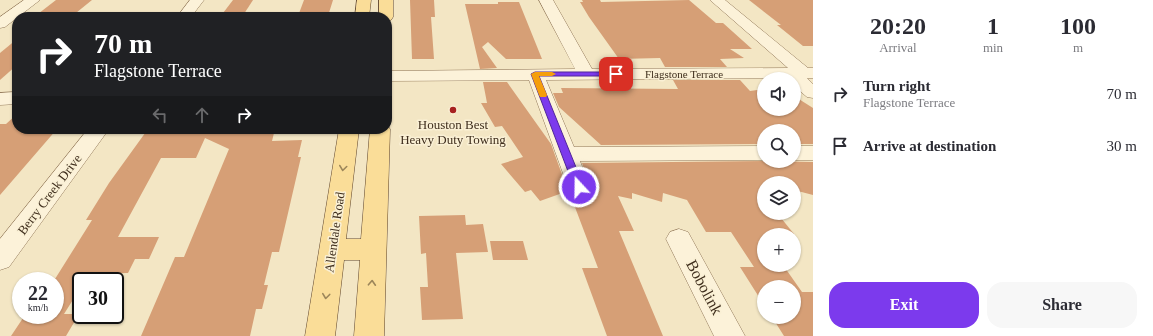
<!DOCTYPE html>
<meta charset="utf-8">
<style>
:root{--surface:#fff;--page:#f7f7f7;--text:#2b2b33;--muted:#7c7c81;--accent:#7c3aed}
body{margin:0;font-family:"Times New Roman",serif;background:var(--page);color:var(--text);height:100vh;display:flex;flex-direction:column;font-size:15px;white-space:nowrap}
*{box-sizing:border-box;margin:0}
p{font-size:13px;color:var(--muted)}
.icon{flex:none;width:22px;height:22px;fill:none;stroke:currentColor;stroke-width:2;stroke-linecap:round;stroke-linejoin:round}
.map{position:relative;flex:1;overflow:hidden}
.side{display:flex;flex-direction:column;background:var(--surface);width:340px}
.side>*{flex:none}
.top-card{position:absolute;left:12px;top:12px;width:380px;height:122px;border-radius:16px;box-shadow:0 1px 3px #0004;background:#202124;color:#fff;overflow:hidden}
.buttons{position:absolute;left:757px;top:72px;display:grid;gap:8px}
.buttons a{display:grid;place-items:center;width:44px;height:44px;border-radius:50%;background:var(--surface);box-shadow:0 1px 3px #0004;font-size:20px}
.speed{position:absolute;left:12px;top:272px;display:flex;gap:8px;font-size:20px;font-weight:700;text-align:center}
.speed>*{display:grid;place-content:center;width:52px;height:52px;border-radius:50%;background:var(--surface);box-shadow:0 1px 3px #0004;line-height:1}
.speed small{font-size:10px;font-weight:400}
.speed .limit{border:2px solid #111;border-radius:6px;background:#fff;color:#111}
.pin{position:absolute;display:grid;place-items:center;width:34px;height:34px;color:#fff;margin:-17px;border-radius:8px;box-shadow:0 2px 6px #0006}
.me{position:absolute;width:44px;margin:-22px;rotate:339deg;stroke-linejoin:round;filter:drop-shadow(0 0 3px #0008)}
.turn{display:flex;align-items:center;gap:14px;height:84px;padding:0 16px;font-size:18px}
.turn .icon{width:52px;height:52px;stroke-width:2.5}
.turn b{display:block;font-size:28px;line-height:34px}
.lanes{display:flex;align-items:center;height:38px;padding:0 16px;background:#0003;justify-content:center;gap:20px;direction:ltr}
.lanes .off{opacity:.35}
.eta{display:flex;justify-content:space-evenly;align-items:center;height:68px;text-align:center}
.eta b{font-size:24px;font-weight:700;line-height:28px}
.action{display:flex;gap:8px;margin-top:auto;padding:8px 16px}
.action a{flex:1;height:46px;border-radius:16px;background:var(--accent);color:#fff;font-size:16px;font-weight:700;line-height:46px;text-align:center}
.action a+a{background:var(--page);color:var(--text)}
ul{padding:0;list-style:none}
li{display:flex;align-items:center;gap:12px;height:52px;padding:0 16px}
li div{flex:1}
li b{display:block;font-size:15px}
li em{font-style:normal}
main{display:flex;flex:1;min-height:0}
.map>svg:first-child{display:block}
.building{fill:#d69f76}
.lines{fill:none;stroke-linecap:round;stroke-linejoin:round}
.minor-casing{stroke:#917758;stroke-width:1}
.major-casing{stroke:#5e442c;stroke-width:1}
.minor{fill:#fcf2d9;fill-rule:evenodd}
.major{fill:#fadd98;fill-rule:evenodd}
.oneway{stroke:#9c865a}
.route{fill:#7c3aed;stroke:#51269a}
.slow{fill:#f59e0b}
.poi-dot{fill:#a72120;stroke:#faf0d5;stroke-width:1.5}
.labels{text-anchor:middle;stroke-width:3;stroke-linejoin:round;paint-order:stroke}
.far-street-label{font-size:11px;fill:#3f2e1d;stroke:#faf0d5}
.poi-label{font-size:13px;fill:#3f2e1d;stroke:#faf0d5}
.street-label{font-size:13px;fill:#3f2e1d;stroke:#faf0d5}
.near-street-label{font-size:16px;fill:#3f2e1d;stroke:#faf0d5}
</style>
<main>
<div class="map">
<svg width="813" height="336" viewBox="0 0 813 336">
<rect width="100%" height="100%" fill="#f3e6c4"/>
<g class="building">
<path d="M56,0h36l-21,17h-37z"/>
<path d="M233,0h20l-11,17h-22z"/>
<path d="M304,0h29l-5,16h-30z"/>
<path d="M410,0h24l1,17h-4l3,42h-22z"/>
<path d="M582,0h18l1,2 88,-2 27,23h7l29,26h-22l14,9 -24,1 7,8h-62l-5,-9 -41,1 -30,-42 -9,-15h3z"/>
<path d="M749,0h64v46h-10l-26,-21h4z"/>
<path d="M498,2h21l23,57h-36l-18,-17 -6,5 15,21 -17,1 -15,-65h33z"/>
<path d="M17,39v26l-17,15v-27z"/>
<path d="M673,80h67l10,11 14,-2v20h30v-13l19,12v36h-19v-13h-30v13l-163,1 -42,-38 -6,-14h10l-2,-5 117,1z"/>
<path d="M483,82h24l44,62 17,47 -28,10 -9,-11 -6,2 -24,-28 22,-7 -21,-31 -7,1 -14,-24h6z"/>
<path d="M17,114v15h40l-57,66v-71h6z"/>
<path d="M148,129h127l-3,12 30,-1 -4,17h3l-22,95h-7l-8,33h4l-6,24h-6l-6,27h-109l34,-79h9l45,-108 -24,-11 -9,20h-35l-43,79h41l-10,22h-14l-7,14 -47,1v13l-17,27h15l-13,22h-55l14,-21h30v-36l37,-59h-6l23,-37z"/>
<path d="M765,161l48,1v33l-19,-5v-7h-30l-1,13 1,17h13l17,21 -30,1v30h19l19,27h11v44h-29l-12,-19h22v-30h-30v18l-24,-38h14l-23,-35h-25l-19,-32 -24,-7 -1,9 -30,-9v6l-14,-3 16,35h-15l44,105h-56l-25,-68h16l-28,-74 9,2 8,-2 4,-6 -9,-25z"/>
<path d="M465,215l1,10 17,-1 5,28 -32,1 7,66 -41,1 -2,-33h8l-2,-34 -5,1 -2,-38z"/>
<path d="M490,241h33l5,19h-35z"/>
</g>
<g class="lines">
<g class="minor-casing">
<g id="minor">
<path d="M24,0h16l-35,27 -5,1v-11z"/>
<path d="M190,0h14l-13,17h-14z"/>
<path d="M539,0h14l39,69 196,-1 -78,-68h15l83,68h5v10h-6l6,6v14l-6,-1 -13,-11v-7l-8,-1 -240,2 28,67 190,-1v14l-184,1 10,26 -3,6 -8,2 -8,-2 -3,-6 -39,-107 -142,1v-10l188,-2z"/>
<path d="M17,92v12l-17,1v-12z"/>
<path d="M88,129h21l-100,138 -9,3v-31z"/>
<rect x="794" y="146" width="19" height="14"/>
<path d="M679,229l9,3 57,104h-31l-48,-97 4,-7z"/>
</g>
</g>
<g class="major-casing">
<g id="major">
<path d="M357,0h14l-2,17h-14z"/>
<path d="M379,0h14v17l-2,3 -4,1v-4h-8z"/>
<path d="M387,125l3,4 -6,207h-30l6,-76h-16l-9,76h-30l34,-207h20l-13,110h15l9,-110h17z"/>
</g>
</g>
<use href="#minor" class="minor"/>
<use href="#major" class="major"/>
</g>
<defs><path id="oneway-chevron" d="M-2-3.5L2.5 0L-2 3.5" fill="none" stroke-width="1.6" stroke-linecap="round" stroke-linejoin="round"/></defs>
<g class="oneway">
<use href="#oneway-chevron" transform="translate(343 168) rotate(98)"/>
<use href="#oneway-chevron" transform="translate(372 283) rotate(-87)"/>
<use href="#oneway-chevron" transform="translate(326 296) rotate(97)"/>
</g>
<path class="route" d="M535,72h81l3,2 -3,2h-77l45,111 -2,2 -3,1 -5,-3 -43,-113z"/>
<path class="slow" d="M535,72h17l4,2 -4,2h-13l8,19 -1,2h-6l-1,-2 -8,-21z"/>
<circle class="poi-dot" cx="453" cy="110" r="4"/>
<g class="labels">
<g class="far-street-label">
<text x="684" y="78">Flagstone Terrace</text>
</g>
<g class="poi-label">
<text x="453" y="129">Houston Best<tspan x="453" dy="15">Heavy Duty Towing</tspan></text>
</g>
<g class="street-label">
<text transform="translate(49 194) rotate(-53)" y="5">Berry Creek Drive</text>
<text transform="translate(334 232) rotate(-82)" y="5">Allendale Road</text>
</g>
<g class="near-street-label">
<text transform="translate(705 287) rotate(62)" y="6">Bobolink</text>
</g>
</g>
</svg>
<div class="buttons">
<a><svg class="icon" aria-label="sound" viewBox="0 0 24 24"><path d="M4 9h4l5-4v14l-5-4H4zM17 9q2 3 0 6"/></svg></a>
<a><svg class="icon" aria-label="search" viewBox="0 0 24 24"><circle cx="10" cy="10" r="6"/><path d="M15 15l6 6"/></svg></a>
<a><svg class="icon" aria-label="layers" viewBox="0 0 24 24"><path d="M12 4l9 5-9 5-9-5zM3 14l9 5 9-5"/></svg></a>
<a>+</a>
<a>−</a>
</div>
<div class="speed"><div>22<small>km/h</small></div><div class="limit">30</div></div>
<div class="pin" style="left:616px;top:74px;background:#d93025"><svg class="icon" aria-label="arrive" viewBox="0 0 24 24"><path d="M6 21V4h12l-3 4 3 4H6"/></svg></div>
<svg class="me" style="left:579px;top:187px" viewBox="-20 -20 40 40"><circle r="17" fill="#7c3aed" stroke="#fff" stroke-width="3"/><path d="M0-11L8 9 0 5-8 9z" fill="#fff"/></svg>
<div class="top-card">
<div class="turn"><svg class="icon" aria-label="right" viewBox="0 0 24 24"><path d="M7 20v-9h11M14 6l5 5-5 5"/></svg><div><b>70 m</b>Flagstone Terrace</div></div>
<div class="lanes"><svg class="icon off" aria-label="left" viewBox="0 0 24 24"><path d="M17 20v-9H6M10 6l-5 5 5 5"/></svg><svg class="icon off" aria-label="ahead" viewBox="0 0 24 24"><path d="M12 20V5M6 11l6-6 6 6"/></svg><svg class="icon" aria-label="right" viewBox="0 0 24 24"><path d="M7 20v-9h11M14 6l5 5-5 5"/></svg></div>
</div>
</div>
<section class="side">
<div class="eta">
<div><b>20:20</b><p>Arrival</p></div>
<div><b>1</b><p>min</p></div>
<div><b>100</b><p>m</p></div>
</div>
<ul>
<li><svg class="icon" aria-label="right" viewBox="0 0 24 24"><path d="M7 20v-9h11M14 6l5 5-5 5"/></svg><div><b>Turn right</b><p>Flagstone Terrace</p></div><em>70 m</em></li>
<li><svg class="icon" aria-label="arrive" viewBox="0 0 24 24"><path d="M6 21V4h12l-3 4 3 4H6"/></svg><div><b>Arrive at destination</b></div><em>30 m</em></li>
</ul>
<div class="action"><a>Exit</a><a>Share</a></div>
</section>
</main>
